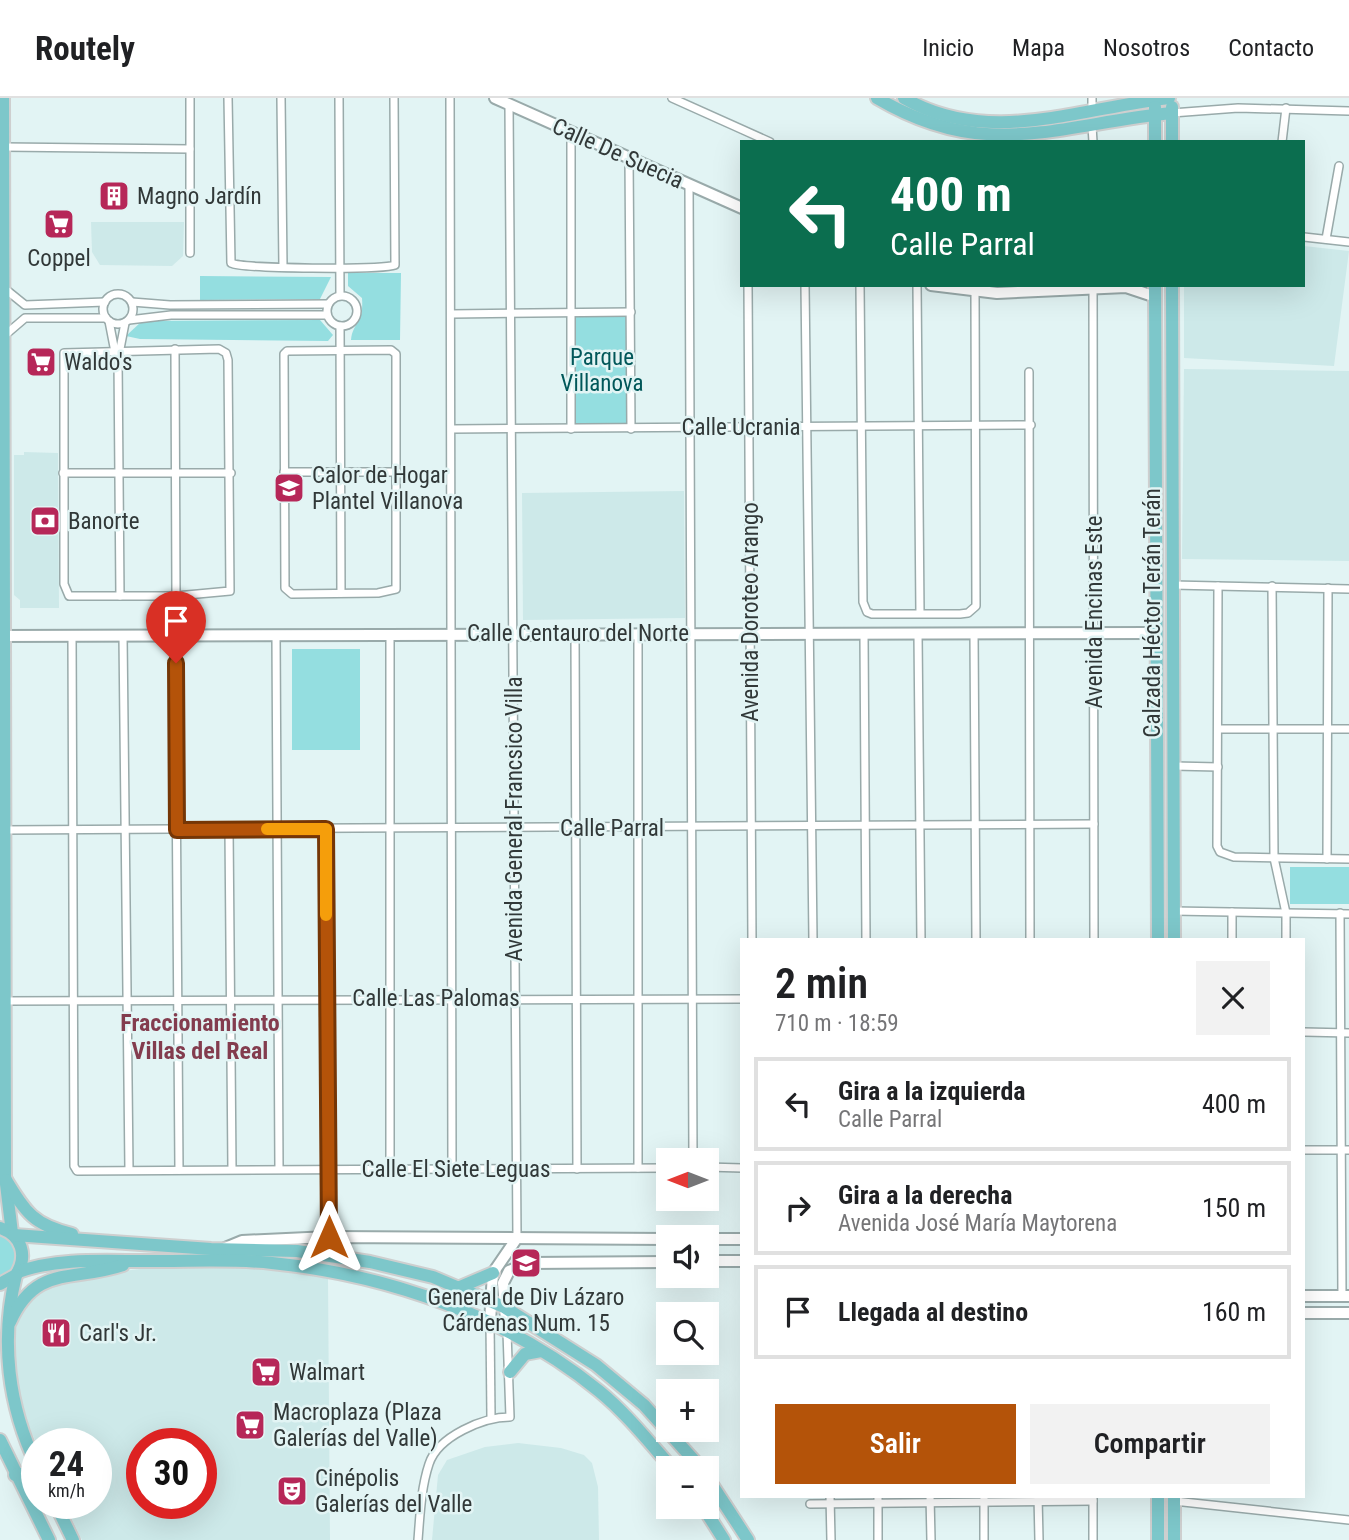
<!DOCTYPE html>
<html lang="es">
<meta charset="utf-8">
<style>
:root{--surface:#fff;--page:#f2f2f2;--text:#202124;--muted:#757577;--line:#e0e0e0;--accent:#b45309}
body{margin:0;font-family:"Roboto Condensed",sans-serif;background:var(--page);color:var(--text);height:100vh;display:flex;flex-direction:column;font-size:26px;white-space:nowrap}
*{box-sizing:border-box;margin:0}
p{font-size:23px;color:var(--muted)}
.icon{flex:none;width:38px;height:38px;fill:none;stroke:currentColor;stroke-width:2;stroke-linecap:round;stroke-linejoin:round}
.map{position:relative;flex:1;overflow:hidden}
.panel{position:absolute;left:740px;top:840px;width:565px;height:560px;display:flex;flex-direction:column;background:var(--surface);border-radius:0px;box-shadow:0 7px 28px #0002}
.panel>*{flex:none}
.hud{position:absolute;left:740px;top:42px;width:565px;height:147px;border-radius:0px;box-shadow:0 7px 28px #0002;background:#0b6e4f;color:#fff;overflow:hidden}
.needle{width:46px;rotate:270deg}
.fabs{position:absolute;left:656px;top:1050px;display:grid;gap:14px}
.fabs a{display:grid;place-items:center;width:63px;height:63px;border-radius:0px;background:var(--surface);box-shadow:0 7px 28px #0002;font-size:35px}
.speed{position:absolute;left:21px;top:1330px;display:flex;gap:14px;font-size:35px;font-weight:700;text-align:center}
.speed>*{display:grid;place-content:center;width:91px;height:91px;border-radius:50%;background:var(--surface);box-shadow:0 7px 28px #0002;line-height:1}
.speed small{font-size:18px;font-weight:400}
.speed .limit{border:10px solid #d22;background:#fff;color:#111}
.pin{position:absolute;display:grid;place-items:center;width:60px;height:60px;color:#fff;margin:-72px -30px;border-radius:50% 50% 50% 0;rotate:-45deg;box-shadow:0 0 7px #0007}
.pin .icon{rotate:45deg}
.me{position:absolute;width:77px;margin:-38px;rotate:0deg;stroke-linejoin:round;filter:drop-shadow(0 0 5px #0008)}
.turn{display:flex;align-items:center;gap:24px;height:147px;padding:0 35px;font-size:32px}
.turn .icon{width:91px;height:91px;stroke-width:2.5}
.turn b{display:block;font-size:49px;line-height:60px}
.round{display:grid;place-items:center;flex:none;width:74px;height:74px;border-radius:0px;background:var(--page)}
.head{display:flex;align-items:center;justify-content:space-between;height:119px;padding:0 35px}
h1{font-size:42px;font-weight:600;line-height:52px}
.action{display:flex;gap:14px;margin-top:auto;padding:14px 35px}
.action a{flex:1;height:80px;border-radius:0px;background:var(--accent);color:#fff;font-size:28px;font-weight:600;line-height:80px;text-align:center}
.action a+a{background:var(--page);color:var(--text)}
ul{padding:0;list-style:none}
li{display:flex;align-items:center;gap:21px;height:94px;margin:0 14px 10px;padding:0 21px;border:4px solid var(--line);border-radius:0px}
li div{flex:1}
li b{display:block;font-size:26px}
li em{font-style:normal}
header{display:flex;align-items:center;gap:42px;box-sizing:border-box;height:98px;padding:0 35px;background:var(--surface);border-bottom:2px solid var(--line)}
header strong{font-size:33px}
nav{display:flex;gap:38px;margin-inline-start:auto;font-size:24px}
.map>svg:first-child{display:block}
.built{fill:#cde9e9;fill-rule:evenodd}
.green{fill:#94dee0}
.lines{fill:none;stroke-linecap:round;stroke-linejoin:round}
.street-casing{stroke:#9aa;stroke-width:10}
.secondary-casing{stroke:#9aa;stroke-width:14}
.primary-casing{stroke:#cecfcf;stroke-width:16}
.street{stroke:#fff;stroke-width:7}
.secondary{stroke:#fff;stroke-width:10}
.primary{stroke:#7dc7ca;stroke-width:12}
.route-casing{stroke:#753606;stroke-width:18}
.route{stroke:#b45309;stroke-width:12}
.slow{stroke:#f59e0b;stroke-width:12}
.labels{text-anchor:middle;stroke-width:5;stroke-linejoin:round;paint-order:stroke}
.street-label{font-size:23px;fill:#313838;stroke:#e2f4f4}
.poi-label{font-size:23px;fill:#313838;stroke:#e2f4f4;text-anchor:start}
.park-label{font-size:23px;fill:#015759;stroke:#e2f4f4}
.neighbourhood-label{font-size:24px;font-weight:bold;fill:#833c4e;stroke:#e2f4f4}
</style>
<header>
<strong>Routely</strong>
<nav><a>Inicio</a><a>Mapa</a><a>Nosotros</a><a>Contacto</a></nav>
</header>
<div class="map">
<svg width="1349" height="1442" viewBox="0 0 1349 1442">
<rect width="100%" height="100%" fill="#e2f4f4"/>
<g class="built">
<path d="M91,124h93l-1,34 -11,10 -72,-1 -8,-13z"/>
<path d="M1304,148l45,5 -15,115 -150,-8v-73h120z"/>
<path d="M1184,271l165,2v190l-167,-2z"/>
<path d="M24,354l34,1 1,155h-39v-8l-6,-5v-140h10z"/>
<path d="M684,393l1,127 -162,2 -1,-127z"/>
<path d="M246,1168l59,6 23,7 2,261h-248l-18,-37h32v-59l-59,1 -13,-30 -10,-51v-36l7,-22 14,-15 18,-7 69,-13 37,-4zM142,1346h59v59h-59z"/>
<path d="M518,1345l43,5 23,7 8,8 6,24 1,53h-167l6,-65 9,-15 38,-13z"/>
</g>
<g class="green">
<path d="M348,175h53l-1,67h-49c2,-19 13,-15 11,-42l-14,-12z"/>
<path d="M200,178l131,1 -11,22 -120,1z"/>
<path d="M572,215h58l1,115 -59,1z"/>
<path d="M320,222l13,15 -5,6 -188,-2 -14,-3 16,-15z"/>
<rect x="292" y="551" width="68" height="101"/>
<rect x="1290" y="769" width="59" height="37"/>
<path d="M0,1136c14,6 19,18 14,33l-14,11z"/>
</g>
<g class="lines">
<g class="street-casing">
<g id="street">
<path d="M190,0v155"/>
<path d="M228,0l3,165c12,6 150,7 164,2l-1,-167"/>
<path d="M281,0l2,169"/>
<path d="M339,0l1,197"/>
<path d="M450,0l2,1071"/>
<path d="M672,0l98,44"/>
<path d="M1092,0v13"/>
<path d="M509,7l8,1133"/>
<path d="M1172,15l66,-5 111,3"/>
<path d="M1092,28l1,16"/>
<path d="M571,34v297"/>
<path d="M1282,44l4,-34"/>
<path d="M3,49l187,2"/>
<path d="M629,59l2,272"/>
<path d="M689,86l4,976"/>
<path d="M1304,139l45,5"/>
<path d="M1326,141l13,-73"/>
<path d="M748,187l4,655"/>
<path d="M805,187l8,655"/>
<path d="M860,187l3,317 4,10 5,2h88l8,-1 8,-7 -1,-314"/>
<path d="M917,187l3,328"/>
<path d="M1093,188l1,654"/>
<path d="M4,190l21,17 80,-3"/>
<circle cx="118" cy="211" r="15"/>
<circle cx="342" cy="213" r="15"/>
<path d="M132,204l38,3 158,-1"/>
<path d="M452,216l179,-2"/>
<path d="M129,222l42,-5h156"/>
<path d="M109,223l6,31"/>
<path d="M340,228l1,267"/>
<path d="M4,238l21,-18h81"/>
<path d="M175,251l1,247"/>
<path d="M219,251l7,4 2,7 2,231 -54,5h-107l-5,-12v-231z"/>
<path d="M391,252l5,4v235l-18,4 -86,1 -7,-6 -1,-234 3,-3z"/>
<path d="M1029,274l1,568"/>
<path d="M452,331l579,-4"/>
<path d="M284,374h113"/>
<path d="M63,375h168"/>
<path d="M1173,487l176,4"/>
<path d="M1218,488l-1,260 3,6 14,5 115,2"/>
<path d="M1272,488l2,272 12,55v27"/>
<path d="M120,498l-2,-237 7,-36"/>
<path d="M575,535l2,536"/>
<path d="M638,535v535"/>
<path d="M974,535l2,307"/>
<path d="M390,536v534"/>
<path d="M918,536l3,306"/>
<path d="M276,537l3,534"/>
<path d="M864,537l2,305"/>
<path d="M72,538l2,530 3,5 591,-3"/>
<path d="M123,538l6,534"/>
<path d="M175,538l4,534"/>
<path d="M1219,631h130"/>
<path d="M1174,668l44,1"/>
<path d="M229,731l3,340"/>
<path d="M326,731l3,408"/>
<path d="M4,732l1090,-6"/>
<path d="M1327,761l1,-271"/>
<path d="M1174,813l175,3"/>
<path d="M1232,814v28"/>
<path d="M1340,815l2,383"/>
<path d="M5,903l737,-2"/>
<path d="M1304,934l45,1"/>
<path d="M1304,1052h45"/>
<path d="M707,1069l35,1"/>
<path d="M490,1225l1,94"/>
<path d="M830,1398l1,44"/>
<path d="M878,1398v44"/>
<path d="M930,1398l1,44"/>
<path d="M984,1398v44"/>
<path d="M1038,1398l1,44"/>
<path d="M1174,1403l175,19"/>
<path d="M810,1406l283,-3"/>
<path d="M418,1442c2,-25 3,-52 11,-76 9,-28 55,-47 81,-47l-3,-85"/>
<path d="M1093,1442v-44"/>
</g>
</g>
<g class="secondary-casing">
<g id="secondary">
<path d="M495,0l247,110"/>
<path d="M931,187l66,8 129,-6 30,10"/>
<path d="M0,538l1156,-3"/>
<path d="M707,1141h35"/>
<path d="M225,1150l17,-7 87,-4 339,2"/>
<path d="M707,1163h35"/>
<path d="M1304,1198h45"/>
<path d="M1304,1215h45"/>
<path d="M490,1224l3,-49 24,-35"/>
<path d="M507,1233l-4,-48 6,-12 20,-8 139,-1"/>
</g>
</g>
<g class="primary-casing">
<g id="primary">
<path d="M3,0l2,1078 7,57"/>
<path d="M877,0c110,65 181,26 295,15"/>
<path d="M904,0c84,49 176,10 265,0"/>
<path d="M1155,9v35"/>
<path d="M1172,9v35"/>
<path d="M1155,187l3,655"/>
<path d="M1172,187l2,655"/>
<path d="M6,1082c20,33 28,45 66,54"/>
<path d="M0,1130c22,7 28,28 16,47l-16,9"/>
<path d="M14,1137l197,14 86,2 73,11 63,15 71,30 92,58 48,40 57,63"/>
<path d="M18,1174c45,-16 96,-10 143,-11 36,0 75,-2 111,2 117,12 235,53 327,128 27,22 50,51 73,77"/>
<path d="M16,1177c-16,65 -8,131 21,191"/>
<path d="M460,1189l33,-14"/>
<path d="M10,1224c26,-58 63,-40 113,-57"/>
<path d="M510,1274l15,-18 16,-3"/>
<path d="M0,1342l49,100"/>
<path d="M15,1377l14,-2 8,9"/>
<path d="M707,1379l41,63"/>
<path d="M1158,1398v44"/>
<path d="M55,1405l18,37"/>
<path d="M703,1409l21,33"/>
<path d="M1174,1442v-44"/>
</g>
</g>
<use href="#street" class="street"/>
<use href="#secondary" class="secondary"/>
<use href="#primary" class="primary"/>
</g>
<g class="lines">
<g class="route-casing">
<path id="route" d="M176,565l1,167 149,-1 3,408"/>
</g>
<use href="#route" class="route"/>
<path class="slow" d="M267,731h59v86"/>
</g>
<defs>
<g id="building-square" transform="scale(1.575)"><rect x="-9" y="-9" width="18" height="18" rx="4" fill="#b62758" stroke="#e2f4f4"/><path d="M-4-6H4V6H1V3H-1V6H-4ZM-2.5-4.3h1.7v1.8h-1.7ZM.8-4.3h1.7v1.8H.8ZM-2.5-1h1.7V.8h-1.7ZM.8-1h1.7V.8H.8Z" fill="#fff"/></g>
<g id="supermarket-square" transform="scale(1.575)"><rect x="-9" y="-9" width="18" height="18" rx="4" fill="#b62758" stroke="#e2f4f4"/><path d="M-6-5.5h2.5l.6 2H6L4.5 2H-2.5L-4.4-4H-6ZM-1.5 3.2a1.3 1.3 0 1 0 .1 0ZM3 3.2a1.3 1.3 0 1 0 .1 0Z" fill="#fff"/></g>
<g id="school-square" transform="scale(1.575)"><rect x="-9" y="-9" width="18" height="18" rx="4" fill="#b62758" stroke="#e2f4f4"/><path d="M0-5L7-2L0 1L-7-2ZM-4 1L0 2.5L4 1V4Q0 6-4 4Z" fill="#fff"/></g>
<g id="bank-square" transform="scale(1.575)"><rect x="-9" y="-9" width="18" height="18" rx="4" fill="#b62758" stroke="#e2f4f4"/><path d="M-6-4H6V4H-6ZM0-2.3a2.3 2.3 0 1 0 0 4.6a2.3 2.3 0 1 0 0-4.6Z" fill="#fff"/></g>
<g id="restaurant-square" transform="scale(1.575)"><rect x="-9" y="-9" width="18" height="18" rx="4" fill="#b62758" stroke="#e2f4f4"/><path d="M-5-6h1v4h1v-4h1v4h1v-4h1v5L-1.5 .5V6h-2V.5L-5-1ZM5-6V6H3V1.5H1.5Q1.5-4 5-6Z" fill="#fff"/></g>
<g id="theatre-square" transform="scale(1.575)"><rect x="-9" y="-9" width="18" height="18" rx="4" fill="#b62758" stroke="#e2f4f4"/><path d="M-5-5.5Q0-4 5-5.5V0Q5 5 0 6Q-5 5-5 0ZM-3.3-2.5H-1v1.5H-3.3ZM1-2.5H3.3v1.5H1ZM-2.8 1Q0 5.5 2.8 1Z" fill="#fff"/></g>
</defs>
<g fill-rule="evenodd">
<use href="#building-square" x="114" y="98"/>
<use href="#supermarket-square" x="59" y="126"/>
<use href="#supermarket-square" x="41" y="264"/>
<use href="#school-square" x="289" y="390"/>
<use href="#bank-square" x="45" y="423"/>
<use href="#school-square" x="526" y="1165"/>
<use href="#restaurant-square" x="56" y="1235"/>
<use href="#supermarket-square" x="266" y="1274"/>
<use href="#supermarket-square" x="250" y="1327"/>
<use href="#theatre-square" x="292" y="1393"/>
</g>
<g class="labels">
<g class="street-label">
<text transform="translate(618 55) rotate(24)" y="8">Calle De Suecia</text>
<text x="741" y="337">Calle Ucrania</text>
<text transform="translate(750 514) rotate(-90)" y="8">Avenida Doroteo Arango</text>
<text transform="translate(1094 514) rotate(-90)" y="8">Avenida Encinas Este</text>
<text transform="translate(1152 515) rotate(-90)" y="8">Calzada Héctor Terán Terán</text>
<text x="578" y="543">Calle Centauro del Norte</text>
<text transform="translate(514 721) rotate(-90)" y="8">Avenida General Francsico Villa</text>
<text x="612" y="738">Calle Parral</text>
<text x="436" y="908">Calle Las Palomas</text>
<text x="456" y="1079">Calle El Siete Leguas</text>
</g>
<g class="poi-label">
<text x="137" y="106">Magno Jardín</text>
<text x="59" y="168" text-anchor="middle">Coppel</text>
<text x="64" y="272">Waldo's</text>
<text x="312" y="385">Calor de Hogar<tspan x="312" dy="26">Plantel Villanova</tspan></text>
<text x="68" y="431">Banorte</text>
<text x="526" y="1207" text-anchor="middle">General de Div Lázaro<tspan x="526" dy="26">Cárdenas Num. 15</tspan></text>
<text x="79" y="1243">Carl's Jr.</text>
<text x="289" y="1282">Walmart</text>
<text x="273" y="1322">Macroplaza (Plaza<tspan x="273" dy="26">Galerías del Valle)</tspan></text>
<text x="315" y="1388">Cinépolis<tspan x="315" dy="26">Galerías del Valle</tspan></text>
</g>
<g class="park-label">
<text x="602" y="267">Parque<tspan x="602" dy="26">Villanova</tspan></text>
</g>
<g class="neighbourhood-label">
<text x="200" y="933">Fraccionamiento<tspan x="200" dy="28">Villas del Real</tspan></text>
</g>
</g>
</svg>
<div class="fabs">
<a><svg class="needle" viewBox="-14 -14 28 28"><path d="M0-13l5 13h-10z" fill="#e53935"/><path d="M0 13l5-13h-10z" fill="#757577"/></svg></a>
<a><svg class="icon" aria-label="sound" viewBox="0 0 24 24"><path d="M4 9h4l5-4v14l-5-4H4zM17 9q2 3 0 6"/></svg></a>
<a><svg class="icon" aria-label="search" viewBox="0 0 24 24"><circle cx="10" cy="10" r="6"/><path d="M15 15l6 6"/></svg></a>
<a>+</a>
<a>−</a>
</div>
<div class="speed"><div>24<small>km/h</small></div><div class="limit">30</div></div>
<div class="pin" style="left:176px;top:565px;background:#d93025"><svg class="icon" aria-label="arrive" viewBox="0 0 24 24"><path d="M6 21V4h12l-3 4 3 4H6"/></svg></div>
<svg class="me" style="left:329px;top:1139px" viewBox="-20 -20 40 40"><path d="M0-17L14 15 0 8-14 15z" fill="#b45309" stroke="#fff" stroke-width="4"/></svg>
<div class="hud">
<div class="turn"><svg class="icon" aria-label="left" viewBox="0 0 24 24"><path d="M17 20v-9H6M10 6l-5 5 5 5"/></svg><div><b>400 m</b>Calle Parral</div></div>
</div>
<section class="panel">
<div class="head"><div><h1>2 min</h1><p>710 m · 18:59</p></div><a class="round"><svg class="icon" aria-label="close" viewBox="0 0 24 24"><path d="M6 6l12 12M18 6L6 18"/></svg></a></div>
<ul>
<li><svg class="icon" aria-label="left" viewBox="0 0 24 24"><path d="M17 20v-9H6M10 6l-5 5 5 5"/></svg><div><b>Gira a la izquierda</b><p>Calle Parral</p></div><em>400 m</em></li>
<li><svg class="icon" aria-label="right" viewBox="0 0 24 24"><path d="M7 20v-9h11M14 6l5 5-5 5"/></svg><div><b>Gira a la derecha</b><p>Avenida José María Maytorena</p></div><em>150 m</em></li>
<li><svg class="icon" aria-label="arrive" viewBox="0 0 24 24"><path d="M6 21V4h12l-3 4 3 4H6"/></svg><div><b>Llegada al destino</b></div><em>160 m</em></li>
</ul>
<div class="action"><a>Salir</a><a>Compartir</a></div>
</section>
</div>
